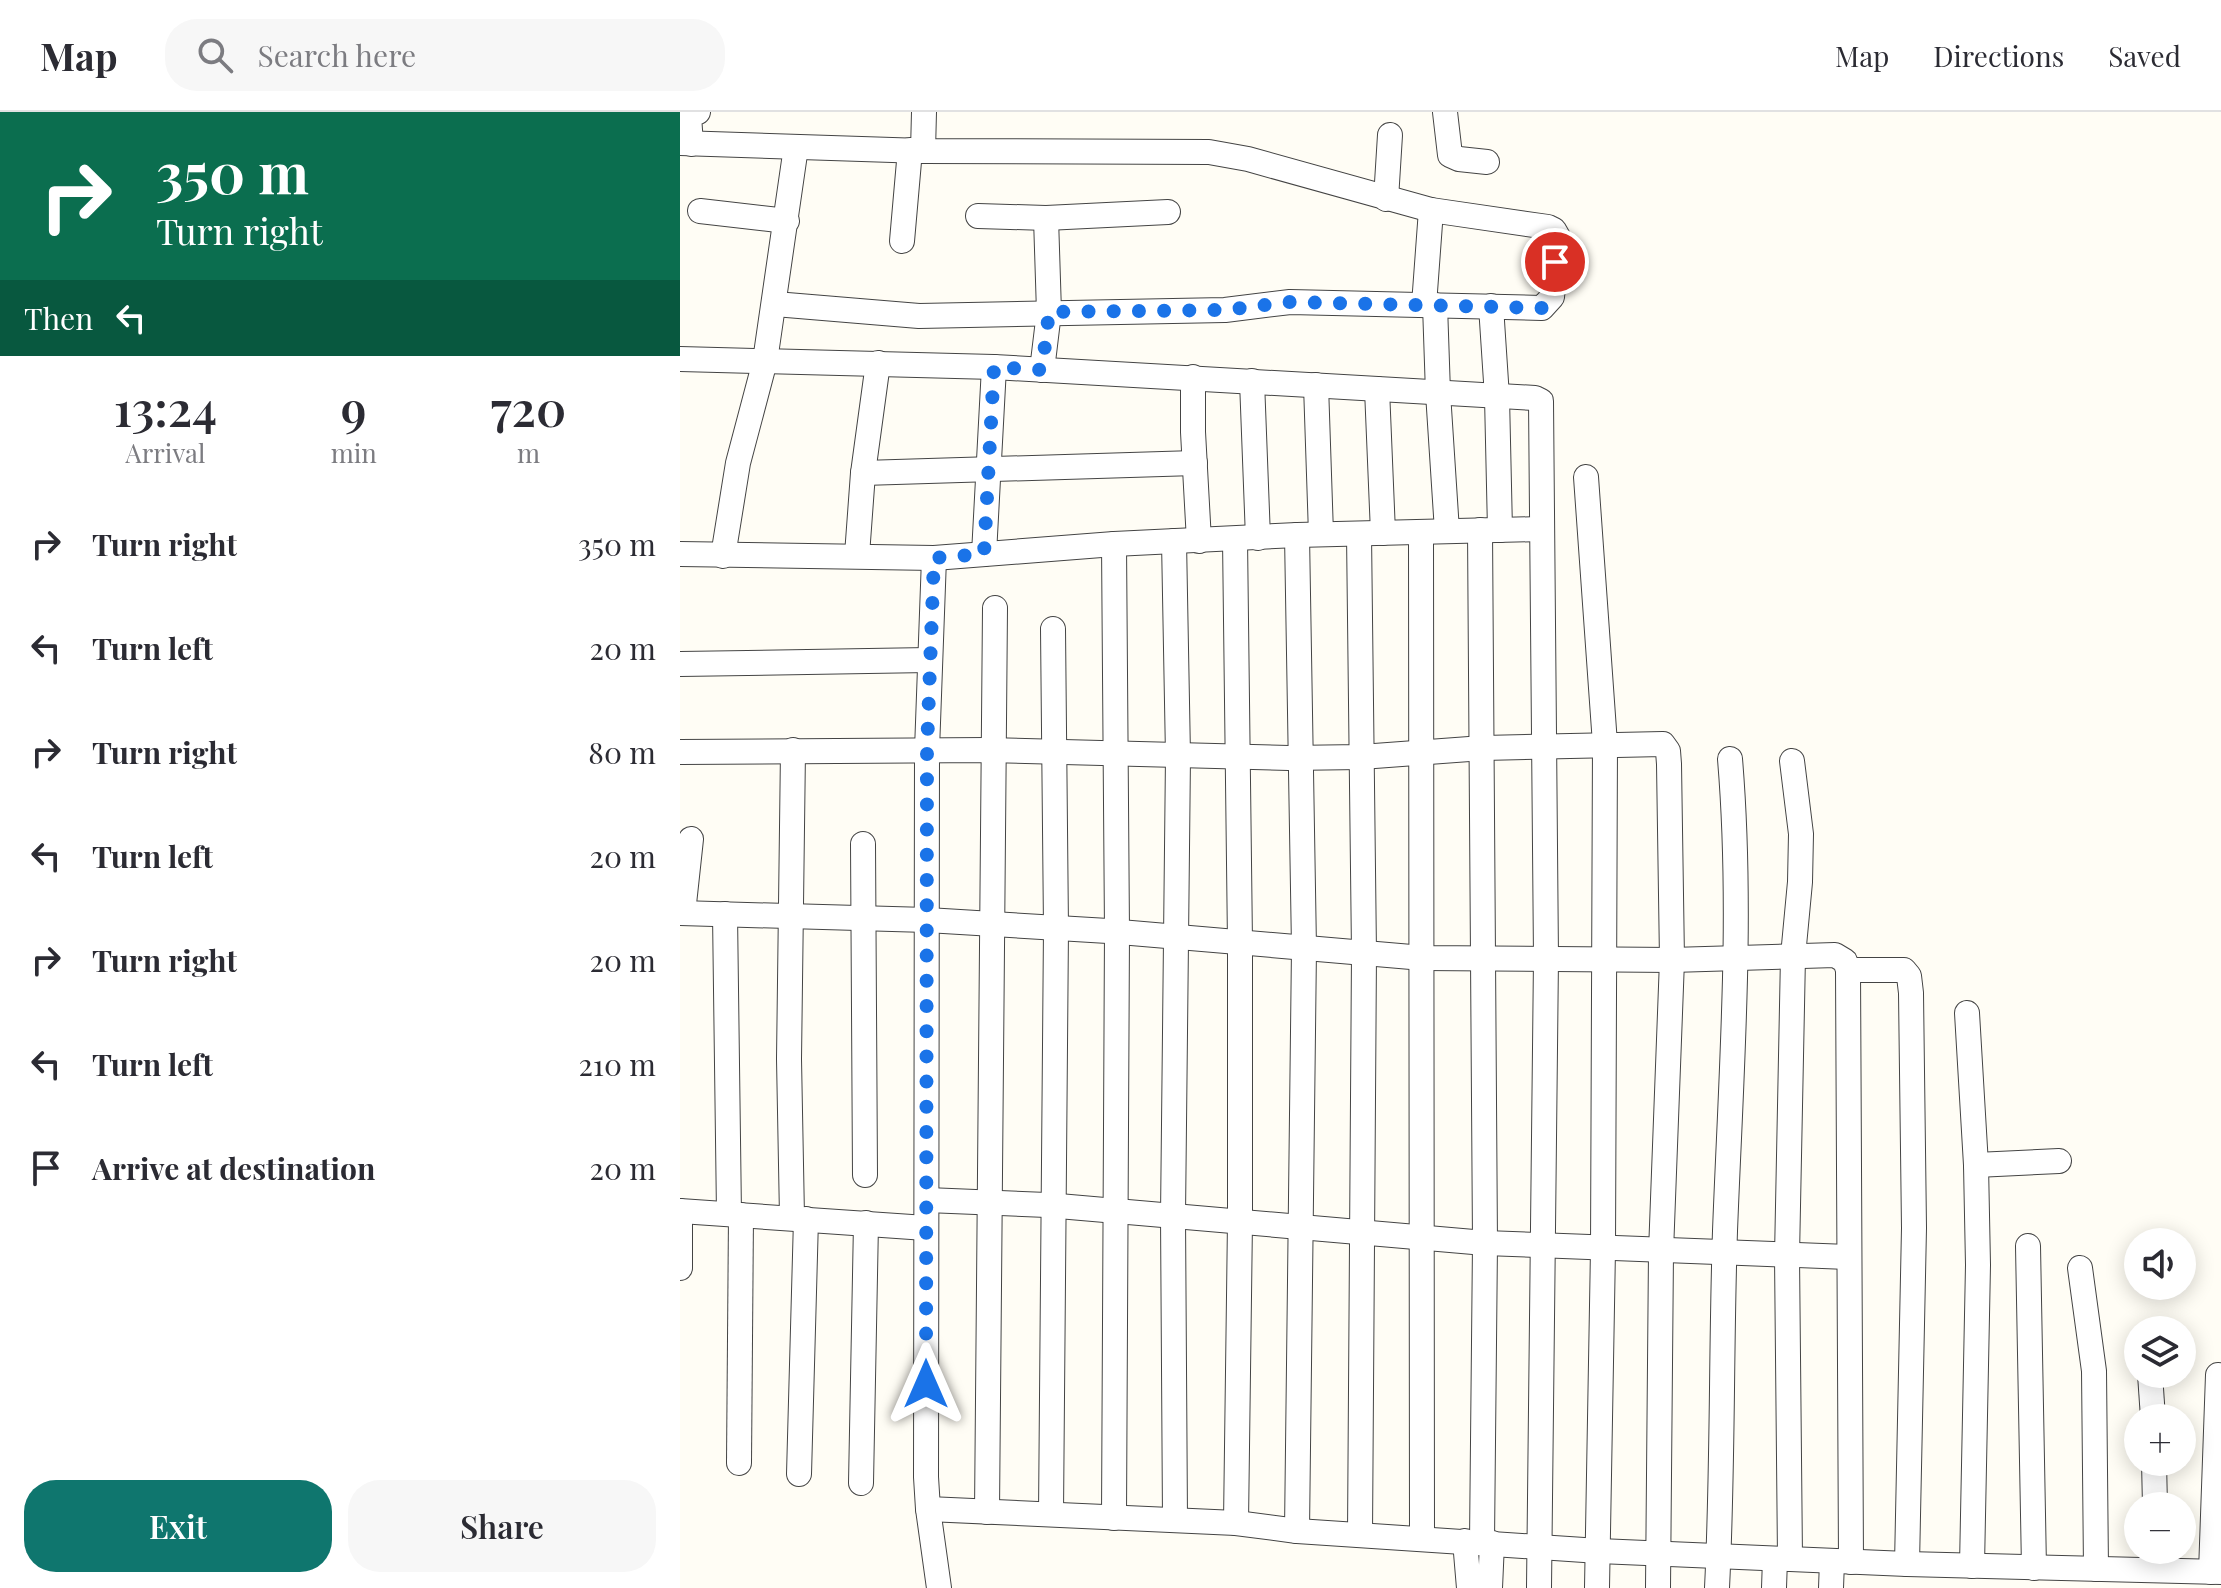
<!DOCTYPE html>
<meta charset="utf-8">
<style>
:root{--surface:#fff;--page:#f7f7f7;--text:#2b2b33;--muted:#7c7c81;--line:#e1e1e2;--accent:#0f766e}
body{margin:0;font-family:"Playfair Display",serif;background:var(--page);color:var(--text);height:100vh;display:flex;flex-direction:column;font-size:30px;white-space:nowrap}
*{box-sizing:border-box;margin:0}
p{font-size:26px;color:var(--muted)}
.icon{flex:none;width:44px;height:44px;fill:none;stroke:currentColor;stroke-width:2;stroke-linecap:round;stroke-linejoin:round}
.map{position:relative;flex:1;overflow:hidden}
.sheet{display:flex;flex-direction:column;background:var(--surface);width:680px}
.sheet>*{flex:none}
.hud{background:#0b6e4f;color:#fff;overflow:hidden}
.buttons{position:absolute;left:1444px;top:1116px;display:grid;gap:16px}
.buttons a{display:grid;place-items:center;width:72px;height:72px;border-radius:50%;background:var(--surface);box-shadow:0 4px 20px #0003;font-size:40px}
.pin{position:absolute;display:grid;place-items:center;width:68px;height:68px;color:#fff;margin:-34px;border:4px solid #fff;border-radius:50%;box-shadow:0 2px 8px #0007}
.me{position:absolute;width:88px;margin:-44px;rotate:0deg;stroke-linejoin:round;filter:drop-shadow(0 0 6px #0008)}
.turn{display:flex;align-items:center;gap:28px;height:168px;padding:0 24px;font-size:36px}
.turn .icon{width:104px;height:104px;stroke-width:2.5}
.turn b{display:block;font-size:56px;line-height:68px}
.then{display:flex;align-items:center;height:76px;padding:0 24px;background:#0003;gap:16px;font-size:30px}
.eta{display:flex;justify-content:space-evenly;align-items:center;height:136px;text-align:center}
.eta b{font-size:48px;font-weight:600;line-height:56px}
.button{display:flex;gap:16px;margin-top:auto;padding:16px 24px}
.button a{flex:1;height:92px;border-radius:32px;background:var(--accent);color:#fff;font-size:32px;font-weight:600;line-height:92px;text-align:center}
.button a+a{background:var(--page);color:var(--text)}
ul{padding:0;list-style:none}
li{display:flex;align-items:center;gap:24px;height:104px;padding:0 24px}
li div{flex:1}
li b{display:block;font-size:30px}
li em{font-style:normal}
header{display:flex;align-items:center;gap:48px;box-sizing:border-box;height:112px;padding:0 40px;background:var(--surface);border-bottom:2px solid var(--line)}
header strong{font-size:38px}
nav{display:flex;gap:44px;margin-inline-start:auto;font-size:28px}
.search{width:560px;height:72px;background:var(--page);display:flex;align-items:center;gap:20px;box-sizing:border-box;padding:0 28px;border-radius:32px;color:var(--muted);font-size:30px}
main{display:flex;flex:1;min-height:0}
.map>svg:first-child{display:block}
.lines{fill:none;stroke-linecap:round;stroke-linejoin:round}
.minor-casing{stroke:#444;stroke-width:26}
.minor{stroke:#fff;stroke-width:24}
.route{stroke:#1a73e8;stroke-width:14;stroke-dasharray:0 25.2}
</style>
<header>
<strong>Map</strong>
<div class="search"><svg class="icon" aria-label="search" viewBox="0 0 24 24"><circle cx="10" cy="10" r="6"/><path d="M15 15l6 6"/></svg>Search here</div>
<nav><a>Map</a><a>Directions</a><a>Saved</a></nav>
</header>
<main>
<section class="sheet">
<div class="hud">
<div class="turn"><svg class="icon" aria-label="right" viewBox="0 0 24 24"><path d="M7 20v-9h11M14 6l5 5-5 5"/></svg><div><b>350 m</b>Turn right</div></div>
<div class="then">Then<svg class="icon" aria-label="left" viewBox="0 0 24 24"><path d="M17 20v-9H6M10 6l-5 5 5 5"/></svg></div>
</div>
<div class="eta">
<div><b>13:24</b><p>Arrival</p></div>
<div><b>9</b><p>min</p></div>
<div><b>720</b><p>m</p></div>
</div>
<ul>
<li><svg class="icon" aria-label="right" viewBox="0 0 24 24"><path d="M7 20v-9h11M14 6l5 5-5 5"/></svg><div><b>Turn right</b></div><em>350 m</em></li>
<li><svg class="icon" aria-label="left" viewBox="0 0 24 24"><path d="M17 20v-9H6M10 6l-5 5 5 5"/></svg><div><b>Turn left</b></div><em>20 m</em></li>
<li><svg class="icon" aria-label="right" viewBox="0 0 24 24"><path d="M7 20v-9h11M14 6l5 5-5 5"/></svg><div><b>Turn right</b></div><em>80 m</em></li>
<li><svg class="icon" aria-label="left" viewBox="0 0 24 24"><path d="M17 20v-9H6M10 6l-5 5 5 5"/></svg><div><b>Turn left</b></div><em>20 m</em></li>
<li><svg class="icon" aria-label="right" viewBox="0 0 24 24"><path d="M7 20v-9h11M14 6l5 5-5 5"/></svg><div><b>Turn right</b></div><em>20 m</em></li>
<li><svg class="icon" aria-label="left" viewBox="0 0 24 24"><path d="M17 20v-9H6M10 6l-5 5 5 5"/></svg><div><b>Turn left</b></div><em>210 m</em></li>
<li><svg class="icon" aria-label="arrive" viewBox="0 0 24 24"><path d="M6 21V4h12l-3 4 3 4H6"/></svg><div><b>Arrive at destination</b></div><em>20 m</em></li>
</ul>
<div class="button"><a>Exit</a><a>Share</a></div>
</section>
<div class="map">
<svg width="1541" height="1476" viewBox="0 0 1541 1476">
<rect width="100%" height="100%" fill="#fffdf5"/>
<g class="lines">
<g class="minor-casing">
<g id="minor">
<path d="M765,0l5,43 9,4 28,3"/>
<path d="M0,31l243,8 286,1 39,7 183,51 117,17 6,3 4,7 -6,60 -10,11 -252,-6 -65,8 -306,6 -144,-12"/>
<path d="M11,32l-2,-28 9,-4"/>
<path d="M243,39l1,-39"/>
<path d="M706,87l4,-64"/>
<path d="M20,99l87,10"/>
<path d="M298,104l68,2 122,-6"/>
<path d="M222,129l8,-91"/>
<path d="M744,193l7,-95"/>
<path d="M755,193l3,88 9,138"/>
<path d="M811,194l6,91 3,133"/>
<path d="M0,247l314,8 541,31 6,3 5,557 -7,630"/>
<path d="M362,258l7,-58 -3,-94"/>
<path d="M513,265v55l6,109"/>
<path d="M572,269l6,157"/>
<path d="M636,273l5,149"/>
<path d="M697,277l6,144"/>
<path d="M183,361l332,-10"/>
<path d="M906,365l19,267 -2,505 -6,339"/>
<path d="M800,418l5,713 -3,299"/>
<path d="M741,420l1,1007"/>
<path d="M679,422l5,419 -4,582"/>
<path d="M617,423l7,413 -7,583"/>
<path d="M555,427l5,404v278l-4,302"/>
<path d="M494,429l4,215 -5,460 2,304"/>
<path d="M434,432l3,388 -3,586"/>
<path d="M0,442l254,4 180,-14 183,-9 243,-6"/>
<path d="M304,442l10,-187"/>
<path d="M177,443l6,-82 15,-110"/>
<path d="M43,444l15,-93 27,-102 31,-214"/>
<path d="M254,446l-7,192 -1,727 2,32 11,79"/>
<path d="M0,552l249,-4"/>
<path d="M0,640l307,-2 302,8 72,-1 122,-9 180,-4 5,7 1,13 3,196 -11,292 -3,336"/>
<path d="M183,732l2,331"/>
<path d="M0,801l247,7 181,11 315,27 249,2 163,-5 10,6 3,9 3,592"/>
<path d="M3,801l8,-74"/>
<path d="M45,802l4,300"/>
<path d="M1168,858h56l5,6 2,17 3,235 -7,336"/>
<path d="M1287,901l9,152 2,100 -6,301"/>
<path d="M1296,1053l83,-4"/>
<path d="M247,1088l120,5 438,38 363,14"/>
<path d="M0,1099l246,17"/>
<path d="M112,1105l-3,-158 4,-309"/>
<path d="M1348,1134l6,322"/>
<path d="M0,1156v-57"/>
<path d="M1400,1156l14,103 2,198"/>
<path d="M1470,1262l3,44"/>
<path d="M1474,1350l1,44"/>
<path d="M59,1351l2,-248"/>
<path d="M119,1362l7,-255"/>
<path d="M181,1371l5,-260"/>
<path d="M248,1397l308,14 61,8 302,20 308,13 314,8"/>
<path d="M307,1400l8,-904"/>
<path d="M371,1402l5,-586 -3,-299"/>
<path d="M785,1429l4,47"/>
<path d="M1110,1447l-3,-303 6,-300 7,-74 1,-48 -9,-73"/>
<path d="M1531,1460l7,-197"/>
<path d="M810,1476l2,-45"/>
<path d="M1037,1476c6,-119 4,-238 8,-357 6,-157 18,-316 5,-472"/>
<path d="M1094,1476l1,-29"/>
<path d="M1151,1476l1,-27"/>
</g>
</g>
<use href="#minor" class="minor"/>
</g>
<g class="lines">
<path class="route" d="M246,1272l1,-634 7,-192 50,-4 10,-187 48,3 7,-58 176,-2 65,-8 252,6 10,-11 3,-35"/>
</g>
</svg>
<div class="buttons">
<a><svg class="icon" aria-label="sound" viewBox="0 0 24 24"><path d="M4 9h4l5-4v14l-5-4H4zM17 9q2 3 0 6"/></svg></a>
<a><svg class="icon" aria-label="layers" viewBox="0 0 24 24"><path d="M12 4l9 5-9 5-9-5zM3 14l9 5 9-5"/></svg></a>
<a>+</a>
<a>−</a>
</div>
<div class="pin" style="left:875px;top:150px;background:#d93025"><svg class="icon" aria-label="arrive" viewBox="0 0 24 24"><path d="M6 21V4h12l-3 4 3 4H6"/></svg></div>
<svg class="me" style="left:246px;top:1272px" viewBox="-20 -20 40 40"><path d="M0-17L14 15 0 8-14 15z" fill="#1a73e8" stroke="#fff" stroke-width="4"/></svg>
</div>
</main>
